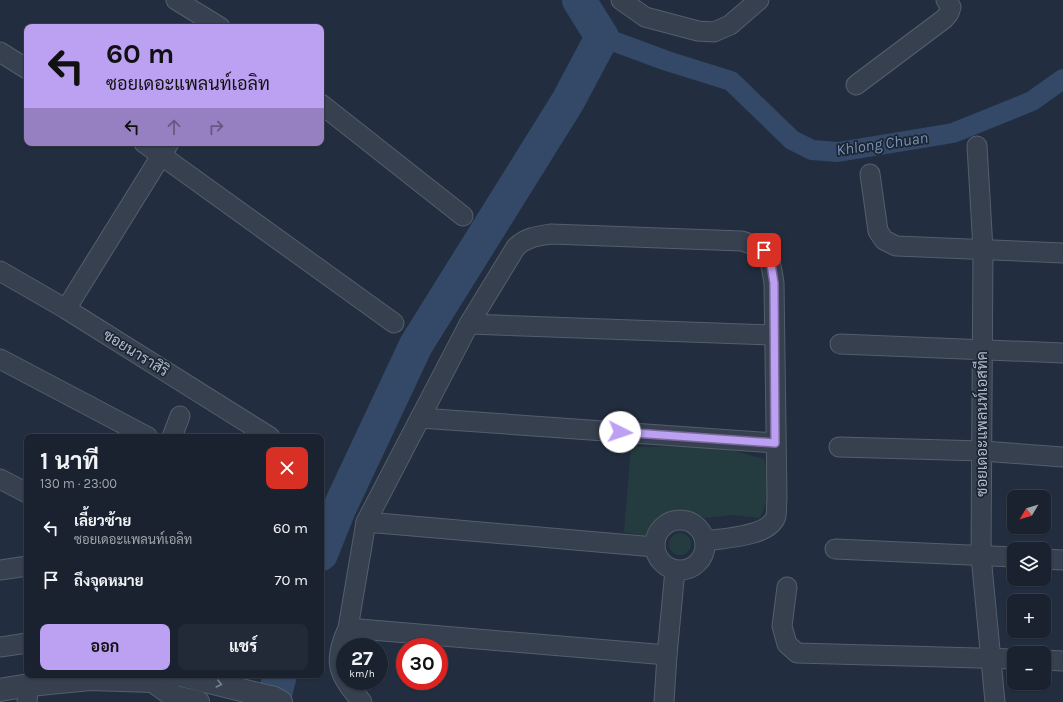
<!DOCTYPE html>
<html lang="th">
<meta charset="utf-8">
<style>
:root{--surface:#1a222f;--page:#232a37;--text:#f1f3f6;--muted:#9fa4aa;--line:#383f4b;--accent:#bca0f2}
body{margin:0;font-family:Karla,Sarabun,sans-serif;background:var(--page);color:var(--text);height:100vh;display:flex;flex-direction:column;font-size:15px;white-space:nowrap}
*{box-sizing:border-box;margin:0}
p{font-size:13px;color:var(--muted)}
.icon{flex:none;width:22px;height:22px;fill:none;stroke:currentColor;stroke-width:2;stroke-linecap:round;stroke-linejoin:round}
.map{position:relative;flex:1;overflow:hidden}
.sheet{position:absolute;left:24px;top:434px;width:300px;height:244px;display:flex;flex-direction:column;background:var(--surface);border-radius:8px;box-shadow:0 1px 3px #0004,0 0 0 1px var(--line)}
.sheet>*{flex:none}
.banner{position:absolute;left:24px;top:24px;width:300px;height:122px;border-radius:8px;box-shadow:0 1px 3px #0004,0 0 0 1px var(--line);background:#bca0f2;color:#111;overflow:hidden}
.needle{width:26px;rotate:232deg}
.buttons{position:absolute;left:1007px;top:490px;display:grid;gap:8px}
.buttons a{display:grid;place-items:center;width:44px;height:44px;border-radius:8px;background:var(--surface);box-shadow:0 1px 3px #0004,0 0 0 1px var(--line);font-size:20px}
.speed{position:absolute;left:336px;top:638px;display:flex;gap:8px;font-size:20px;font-weight:700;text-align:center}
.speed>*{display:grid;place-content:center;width:52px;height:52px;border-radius:50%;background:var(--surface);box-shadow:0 1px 3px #0004,0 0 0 1px var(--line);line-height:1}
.speed small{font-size:10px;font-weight:400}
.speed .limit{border:6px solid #d22;background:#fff;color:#111}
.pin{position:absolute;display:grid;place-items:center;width:34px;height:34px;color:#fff;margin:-17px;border-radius:8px;box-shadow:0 2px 6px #0006}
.me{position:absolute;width:44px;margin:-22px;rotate:94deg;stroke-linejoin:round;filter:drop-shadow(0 0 3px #0008)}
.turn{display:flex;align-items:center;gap:14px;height:84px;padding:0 16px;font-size:18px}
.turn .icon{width:52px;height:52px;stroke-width:2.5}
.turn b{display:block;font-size:28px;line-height:34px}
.lanes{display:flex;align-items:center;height:38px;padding:0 16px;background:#0003;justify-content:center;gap:20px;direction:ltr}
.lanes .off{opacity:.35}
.round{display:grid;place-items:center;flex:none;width:42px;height:42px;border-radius:8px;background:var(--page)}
.overview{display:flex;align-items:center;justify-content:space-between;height:68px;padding:0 16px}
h1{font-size:24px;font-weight:700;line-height:30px}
.button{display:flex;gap:8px;margin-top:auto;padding:8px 16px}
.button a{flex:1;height:46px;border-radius:8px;background:var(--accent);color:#111;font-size:16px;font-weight:700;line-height:46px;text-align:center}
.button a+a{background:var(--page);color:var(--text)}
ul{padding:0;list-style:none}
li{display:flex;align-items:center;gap:12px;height:52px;padding:0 16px}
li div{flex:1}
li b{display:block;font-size:15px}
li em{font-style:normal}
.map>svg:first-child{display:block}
.green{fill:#243c3f}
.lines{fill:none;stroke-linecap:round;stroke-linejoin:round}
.canal{stroke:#344967;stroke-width:20}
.river{stroke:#344967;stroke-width:34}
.minor-casing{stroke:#545e6c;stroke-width:21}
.tertiary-casing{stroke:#545e6c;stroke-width:24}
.minor{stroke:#36404e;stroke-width:19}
.tertiary{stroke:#36404e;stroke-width:22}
.oneway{stroke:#7a8492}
.route-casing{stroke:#7a689d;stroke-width:10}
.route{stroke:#bca0f2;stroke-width:7}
.labels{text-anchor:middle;stroke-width:3.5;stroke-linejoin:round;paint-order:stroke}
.street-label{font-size:15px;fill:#b2bbca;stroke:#1b2533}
.water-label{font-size:16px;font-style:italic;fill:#7791b3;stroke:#1b2533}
</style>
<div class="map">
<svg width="1063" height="702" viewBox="0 0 1063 702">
<rect width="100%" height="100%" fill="#222e3f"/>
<g class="green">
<path d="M715,446l49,13 7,31 -11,28 -27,-3 -28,3 -24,-4 -23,11 -8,12 -26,-5 7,-85z"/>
<circle cx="680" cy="544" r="11"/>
</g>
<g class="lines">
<path class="canal" d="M602,37l65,24 64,20 61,59 20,10 26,2 115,-19 79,-32 31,-22"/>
<g class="river">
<path d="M321,554l18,-45 77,-164 152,-244 34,-64 -23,-37"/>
<path d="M273,702l7,-27"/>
</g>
<g class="minor-casing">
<g id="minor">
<path d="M176,0l44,27"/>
<path d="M621,0l24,17 53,14 16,1 16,-7 29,-25"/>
<path d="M0,52l27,17"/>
<path d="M856,85l88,-66 5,-6 2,-6 -5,-7"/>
<path d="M321,104l142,112"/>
<path d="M144,143l250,180"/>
<path d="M977,146l6,103 -2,307 14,146"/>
<path d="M870,174l8,57 6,9 12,6 167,7"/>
<path d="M0,271l66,38 204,128"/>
<path d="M66,309l103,-166"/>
<path d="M469,324l305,11"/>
<path d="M840,344l223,9"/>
<path d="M0,359l148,78"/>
<path d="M420,418l355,25"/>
<path d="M172,437l8,-21"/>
<path d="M839,447l144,4 80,6"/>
<path d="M0,479l27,14"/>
<circle cx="680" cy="545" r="25"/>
<path d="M366,522l289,25"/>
<path d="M835,549l179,8"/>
<path d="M1044,559l19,1"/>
<path d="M0,570l27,-4"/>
<path d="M787,587l-5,39 5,18 10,9 217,6"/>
<path d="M348,628l319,27"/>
<path d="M0,647l27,-4"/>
<path d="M1044,660l19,1"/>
<path d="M27,702l2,-17"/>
<path d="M362,702c-24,-28 -30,-40 -14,-74l18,-106 103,-198 47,-77c11,-10 21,-11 35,-13l191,7c28,9 28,16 32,42l3,217c-1,5 0,11 -1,16 -6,21 -53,22 -71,25"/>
<path d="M664,702l3,-47 8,-85"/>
</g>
</g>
<g class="tertiary-casing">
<g id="tertiary">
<path d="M181,675l93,23 7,4"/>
<path d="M153,681l22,16 23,5"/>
<path d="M0,690l29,-5 61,-6 63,2 15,-6"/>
</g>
</g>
<use href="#minor" class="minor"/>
<use href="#tertiary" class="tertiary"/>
</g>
<defs><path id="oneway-chevron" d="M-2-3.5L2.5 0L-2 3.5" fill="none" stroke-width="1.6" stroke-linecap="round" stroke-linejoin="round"/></defs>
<use class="oneway" href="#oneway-chevron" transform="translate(219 684) rotate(14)"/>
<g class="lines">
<g class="route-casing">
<path id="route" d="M620,432l155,11 -1,-160 -4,-25 -6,-8"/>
</g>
<use href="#route" class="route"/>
</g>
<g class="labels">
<g class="street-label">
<text transform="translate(136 353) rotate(32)" y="5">ซอยนาราสิริ</text>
<text transform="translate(982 424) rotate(-90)" y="5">ซอยเดอะแพลนท์เอสทีค</text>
</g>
<g class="water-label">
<text transform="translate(882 143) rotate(-8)" y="6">Khlong Chuan</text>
</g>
</g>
</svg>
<div class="buttons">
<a><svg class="needle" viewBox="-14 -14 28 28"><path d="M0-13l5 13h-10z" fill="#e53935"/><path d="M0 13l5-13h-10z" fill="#9fa4aa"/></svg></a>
<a><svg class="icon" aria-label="layers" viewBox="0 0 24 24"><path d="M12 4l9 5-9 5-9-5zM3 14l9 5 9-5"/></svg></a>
<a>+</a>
<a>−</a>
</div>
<div class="speed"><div>27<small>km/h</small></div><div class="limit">30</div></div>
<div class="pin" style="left:764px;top:250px;background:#d93025"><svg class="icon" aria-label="arrive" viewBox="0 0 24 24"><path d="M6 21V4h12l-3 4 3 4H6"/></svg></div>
<svg class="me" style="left:620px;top:432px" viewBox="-20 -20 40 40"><circle r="19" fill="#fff"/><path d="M0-13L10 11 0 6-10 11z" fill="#bca0f2"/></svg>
<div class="banner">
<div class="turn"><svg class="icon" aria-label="left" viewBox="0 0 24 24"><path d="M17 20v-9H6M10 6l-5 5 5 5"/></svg><div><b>60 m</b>ซอยเดอะแพลนท์เอลิท</div></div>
<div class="lanes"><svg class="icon" aria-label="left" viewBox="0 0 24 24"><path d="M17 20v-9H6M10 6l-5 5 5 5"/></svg><svg class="icon off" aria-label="ahead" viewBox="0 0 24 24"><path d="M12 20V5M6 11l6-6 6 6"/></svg><svg class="icon off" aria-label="right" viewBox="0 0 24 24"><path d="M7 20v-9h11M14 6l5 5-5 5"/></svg></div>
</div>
<section class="sheet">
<div class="overview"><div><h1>1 นาที</h1><p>130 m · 23:00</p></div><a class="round" style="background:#d93025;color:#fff"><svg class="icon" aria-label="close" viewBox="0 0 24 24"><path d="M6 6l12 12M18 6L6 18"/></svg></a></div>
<ul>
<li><svg class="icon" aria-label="left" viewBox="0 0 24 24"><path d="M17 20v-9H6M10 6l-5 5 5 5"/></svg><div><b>เลี้ยวซ้าย</b><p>ซอยเดอะแพลนท์เอลิท</p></div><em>60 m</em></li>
<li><svg class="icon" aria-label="arrive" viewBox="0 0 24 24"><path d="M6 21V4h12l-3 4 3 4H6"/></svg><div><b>ถึงจุดหมาย</b></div><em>70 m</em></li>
</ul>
<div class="button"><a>ออก</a><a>แชร์</a></div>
</section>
</div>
